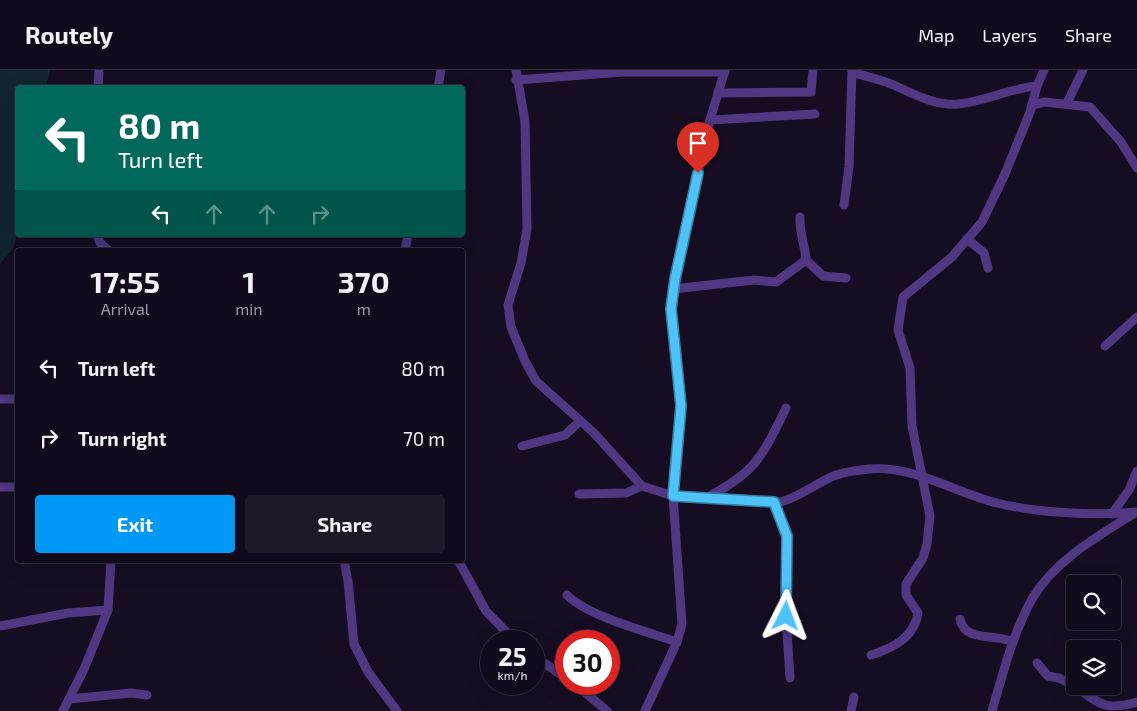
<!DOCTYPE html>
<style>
:root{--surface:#100a1a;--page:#1e1827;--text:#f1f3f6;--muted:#9c9aa2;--line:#302b39;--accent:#0099f8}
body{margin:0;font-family:"Exo 2",sans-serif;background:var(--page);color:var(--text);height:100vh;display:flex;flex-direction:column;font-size:19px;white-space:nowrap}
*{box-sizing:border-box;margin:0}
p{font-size:16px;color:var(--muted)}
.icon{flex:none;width:28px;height:28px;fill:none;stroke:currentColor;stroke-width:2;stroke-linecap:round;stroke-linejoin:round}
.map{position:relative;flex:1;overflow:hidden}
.side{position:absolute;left:15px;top:178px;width:450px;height:315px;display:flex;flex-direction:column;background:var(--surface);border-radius:5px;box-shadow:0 5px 20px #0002,0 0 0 1px var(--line)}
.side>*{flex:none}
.top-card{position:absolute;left:15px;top:15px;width:450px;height:152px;border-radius:5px;box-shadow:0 5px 20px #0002,0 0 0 1px var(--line);background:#00695c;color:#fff;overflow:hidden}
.controls{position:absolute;left:1066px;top:505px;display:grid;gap:10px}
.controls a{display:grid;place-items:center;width:55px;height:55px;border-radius:5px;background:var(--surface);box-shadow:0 5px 20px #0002,0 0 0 1px var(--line);font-size:25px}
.speed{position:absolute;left:480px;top:560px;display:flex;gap:10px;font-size:25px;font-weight:700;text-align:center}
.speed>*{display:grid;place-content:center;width:65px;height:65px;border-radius:50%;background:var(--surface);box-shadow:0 5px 20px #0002,0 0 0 1px var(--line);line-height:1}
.speed small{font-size:12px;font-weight:400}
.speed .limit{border:8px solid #d22;background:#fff;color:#111}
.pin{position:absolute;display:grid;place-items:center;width:42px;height:42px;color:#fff;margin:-51px -21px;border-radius:50% 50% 50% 0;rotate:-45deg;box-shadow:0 0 5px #0007}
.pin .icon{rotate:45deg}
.me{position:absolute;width:55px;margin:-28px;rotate:3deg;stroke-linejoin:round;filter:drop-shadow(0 0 4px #0008)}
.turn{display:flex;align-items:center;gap:18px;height:105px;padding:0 20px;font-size:22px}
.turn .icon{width:65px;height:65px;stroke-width:2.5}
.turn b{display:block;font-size:35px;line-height:42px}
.lanes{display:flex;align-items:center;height:48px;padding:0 20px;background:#0003;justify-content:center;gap:25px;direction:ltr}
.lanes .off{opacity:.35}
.eta{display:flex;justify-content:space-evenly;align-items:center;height:85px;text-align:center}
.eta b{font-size:30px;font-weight:700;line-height:35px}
.action{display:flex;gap:10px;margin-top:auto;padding:10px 20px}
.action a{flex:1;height:58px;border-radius:5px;background:var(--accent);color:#fff;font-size:20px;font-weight:700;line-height:58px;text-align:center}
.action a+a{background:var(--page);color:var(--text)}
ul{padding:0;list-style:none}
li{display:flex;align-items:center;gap:15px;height:70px;padding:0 20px}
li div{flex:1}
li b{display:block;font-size:19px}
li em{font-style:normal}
header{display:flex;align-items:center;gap:30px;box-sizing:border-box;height:70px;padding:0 25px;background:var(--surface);border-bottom:1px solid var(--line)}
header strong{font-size:24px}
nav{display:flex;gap:28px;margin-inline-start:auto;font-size:18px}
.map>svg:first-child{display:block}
.green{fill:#10252c}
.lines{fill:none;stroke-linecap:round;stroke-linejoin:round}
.minor{stroke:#4f3782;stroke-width:9}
.route-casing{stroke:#337fa1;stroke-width:12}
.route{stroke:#4fc3f7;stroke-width:9}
</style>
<header>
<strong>Routely</strong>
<nav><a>Map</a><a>Layers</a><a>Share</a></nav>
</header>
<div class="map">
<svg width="1137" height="641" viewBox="0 0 1137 641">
<rect width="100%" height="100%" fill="#160d22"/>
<path class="green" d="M0,0h50l-4,17 -28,1 -1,142 -3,17 -14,17z"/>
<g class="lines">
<g class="minor">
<path d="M516,0l9,51 2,108 -6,34 -13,42 3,22 14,34 11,20 57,51 49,54 31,10 108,6c20,-6 35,-19 55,-27 9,-3 23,-5 33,-6 45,-4 87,24 128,34 40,10 99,13 140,9"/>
<path d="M854,3c14,4 30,7 44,14 19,9 39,19 61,17 28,-3 51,-16 78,-18l7,-16"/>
<path d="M516,10l107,-8h102"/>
<path d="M98,18l1,-18"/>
<path d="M438,18l3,-18"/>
<path d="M718,23l93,-1 2,-22"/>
<path d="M1067,33l16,-33"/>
<path d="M1032,35l13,-3 45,5 31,35 16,26"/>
<path d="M710,50l105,-6"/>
<path d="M844,135l5,-38 3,-97"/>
<path d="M800,147c-1,15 5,28 6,43l17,16 23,2"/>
<path d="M97,165l3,8 8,7"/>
<path d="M967,169l17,14 4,15"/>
<path d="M405,180l3,-15"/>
<path d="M673,219l81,-9 22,2 30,-22"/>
<path d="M1105,276l32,-29"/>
<path d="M0,329h18"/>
<path d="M522,376l43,-11 15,-14"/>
<path d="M0,417h18"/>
<path d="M579,424l47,-1 16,-7"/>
<path d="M706,428c50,-26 56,-41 80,-90"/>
<path d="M774,432l13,35 -1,79 4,62"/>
<path d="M1112,444l17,-24 8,-19"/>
<path d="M344,490l4,21 6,63 14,28 29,39"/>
<path d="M458,490l28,51 29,30"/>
<path d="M567,525c20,21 81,37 110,47"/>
<path d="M960,549c5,24 36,14 53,23"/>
<path d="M0,556l68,-13 40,-3"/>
<path d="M871,585c22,-7 43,-17 47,-42l-12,-18v-11l17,-26 4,-14 3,-28 -18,-90 -2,-58 -12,-38 5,-33 49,-40 30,-35 23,-48 25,-62 7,-26"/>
<path d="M534,586l32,22"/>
<path d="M1037,593l11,13 11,2 16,8"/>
<path d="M575,614l32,27"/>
<path d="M1075,616c26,19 29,25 62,16"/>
<path d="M69,629l62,-6 16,2"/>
<path d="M63,641l21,-42 24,-59 3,-50"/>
<path d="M645,641l32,-69 5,-18 -9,-128 8,-90 -10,-97 4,-30 35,-159 15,-50"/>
<path d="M851,641l3,-14"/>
<path d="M992,641c11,-38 21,-78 40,-112 23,-39 66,-63 103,-86"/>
</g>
</g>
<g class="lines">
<g class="route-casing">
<path id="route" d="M698,103l-23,106 -4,30 10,97 -8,90 101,6 13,34 -1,80"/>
</g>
<use href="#route" class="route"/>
</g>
</svg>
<div class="controls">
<a><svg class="icon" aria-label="search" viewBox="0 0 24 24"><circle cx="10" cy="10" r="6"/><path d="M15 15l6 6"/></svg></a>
<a><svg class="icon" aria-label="layers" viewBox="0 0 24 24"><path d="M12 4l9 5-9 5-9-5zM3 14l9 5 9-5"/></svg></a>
</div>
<div class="speed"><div>25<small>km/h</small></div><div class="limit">30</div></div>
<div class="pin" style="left:698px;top:103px;background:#d93025"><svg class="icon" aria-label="arrive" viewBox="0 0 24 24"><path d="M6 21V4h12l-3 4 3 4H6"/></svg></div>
<svg class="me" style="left:786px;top:546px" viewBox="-20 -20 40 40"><path d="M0-17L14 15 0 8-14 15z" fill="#4fc3f7" stroke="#fff" stroke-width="4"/></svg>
<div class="top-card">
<div class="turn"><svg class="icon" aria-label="left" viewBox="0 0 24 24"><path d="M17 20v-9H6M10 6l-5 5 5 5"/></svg><div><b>80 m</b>Turn left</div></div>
<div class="lanes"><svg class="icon" aria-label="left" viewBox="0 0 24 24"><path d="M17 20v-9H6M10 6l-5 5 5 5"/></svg><svg class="icon off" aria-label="ahead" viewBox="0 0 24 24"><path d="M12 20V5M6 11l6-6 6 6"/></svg><svg class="icon off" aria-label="ahead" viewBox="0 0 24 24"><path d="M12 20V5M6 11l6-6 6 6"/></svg><svg class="icon off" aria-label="right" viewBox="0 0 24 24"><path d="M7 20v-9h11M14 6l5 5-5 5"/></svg></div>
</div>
<section class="side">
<div class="eta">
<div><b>17:55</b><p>Arrival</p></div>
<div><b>1</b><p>min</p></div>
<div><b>370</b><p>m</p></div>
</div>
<ul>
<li><svg class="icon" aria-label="left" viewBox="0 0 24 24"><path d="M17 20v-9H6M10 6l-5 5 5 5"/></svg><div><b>Turn left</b></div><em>80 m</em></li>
<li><svg class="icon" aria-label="right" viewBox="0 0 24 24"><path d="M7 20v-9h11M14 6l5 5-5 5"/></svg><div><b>Turn right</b></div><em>70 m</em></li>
</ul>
<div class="action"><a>Exit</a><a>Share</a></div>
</section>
</div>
